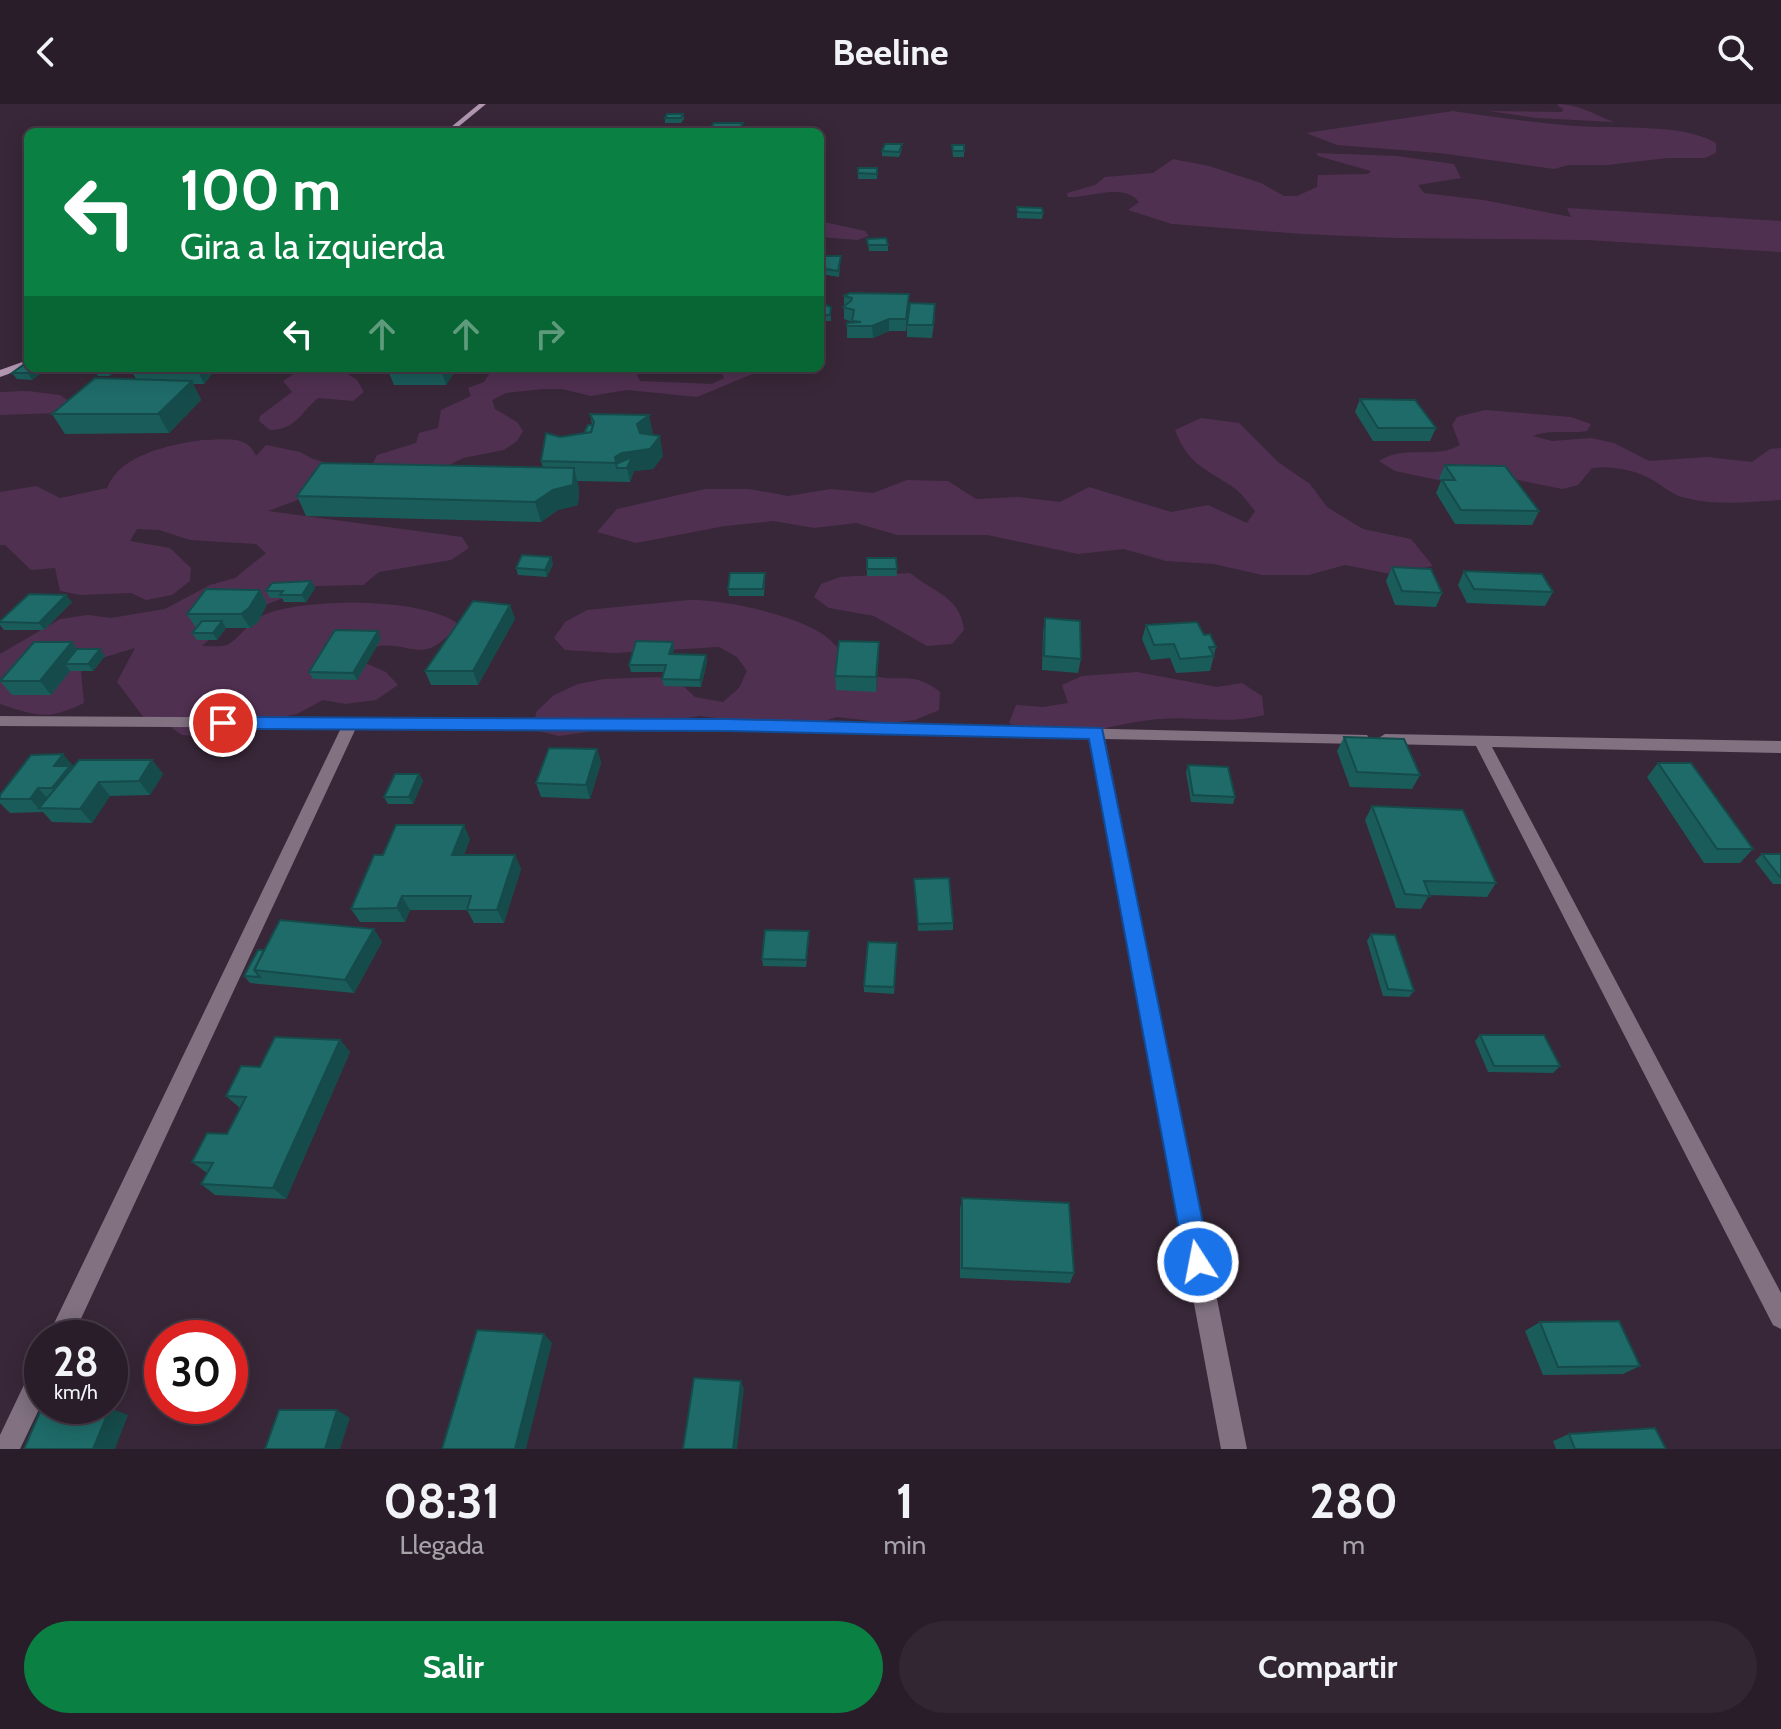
<!DOCTYPE html>
<html lang="es">
<style>
:root{--surface:#2a1d2a;--page:#322632;--text:#f1f3f6;--muted:#a5a2a8;--line:#463b47;--accent:#0b8043}
body{margin:0;font-family:Cabin,sans-serif;background:var(--page);color:var(--text);height:100vh;display:flex;flex-direction:column;font-size:30px;white-space:nowrap}
*{box-sizing:border-box;margin:0}
p{font-size:26px;color:var(--muted)}
.icon{flex:none;width:44px;height:44px;fill:none;stroke:currentColor;stroke-width:2;stroke-linecap:round;stroke-linejoin:round}
.map{position:relative;height:1345px;overflow:hidden}
.sheet{display:flex;flex-direction:column;background:var(--surface);flex:1}
.sheet>*{flex:none}
.banner{position:absolute;left:24px;top:24px;width:800px;height:244px;border-radius:12px;box-shadow:0 4px 20px #0003,0 0 0 2px var(--line);background:#0b8043;color:#fff;overflow:hidden}
.speed{position:absolute;left:24px;top:1216px;display:flex;gap:16px;font-size:40px;font-weight:700;text-align:center}
.speed>*{display:grid;place-content:center;width:104px;height:104px;border-radius:50%;background:var(--surface);box-shadow:0 4px 20px #0003,0 0 0 2px var(--line);line-height:1}
.speed small{font-size:20px;font-weight:400}
.speed .limit{border:12px solid #d22;background:#fff;color:#111}
.pin{position:absolute;display:grid;place-items:center;width:68px;height:68px;color:#fff;margin:-34px;border:4px solid #fff;border-radius:50%;box-shadow:0 2px 8px #0007}
.me{position:absolute;width:88px;margin:-44px;rotate:349deg;stroke-linejoin:round;filter:drop-shadow(0 0 6px #0008)}
.turn{display:flex;align-items:center;gap:28px;height:168px;padding:0 24px;font-size:36px}
.turn .icon{width:104px;height:104px;stroke-width:2.5}
.turn b{display:block;font-size:56px;line-height:68px}
.lanes{display:flex;align-items:center;height:76px;padding:0 24px;background:#0003;justify-content:center;gap:40px;direction:ltr}
.lanes .off{opacity:.35}
.eta{display:flex;justify-content:space-evenly;align-items:center;height:136px;text-align:center}
.eta b{font-size:48px;font-weight:700;line-height:56px}
.cta{display:flex;gap:16px;margin-top:auto;padding:16px 24px}
.cta a{flex:1;height:92px;border-radius:48px;background:var(--accent);color:#fff;font-size:32px;font-weight:700;line-height:92px;text-align:center}
.cta a+a{background:var(--page);color:var(--text)}
header{display:flex;justify-content:space-between;align-items:center;height:104px;padding:0 24px;background:var(--surface);font-size:36px;font-weight:700}
.map>svg:first-child{display:block}
.green{fill:#503051}
.lines{fill:none;stroke-linecap:round;stroke-linejoin:round}
.minor{fill:#817181;fill-rule:evenodd}
.secondary{fill:#b196b1;fill-rule:evenodd}
.wall{fill:#1a5c5a}
.shaded-wall{fill:#154b4a}
.building{fill:#1e6b69;stroke:#154b4a;stroke-width:2}
.route{fill:#1a73e8;stroke:#114b97;stroke-width:2}
</style>
<header><svg class="icon" aria-label="back" viewBox="0 0 24 24"><path d="M15 5l-7 7 7 7"/></svg>Beeline<svg class="icon" aria-label="search" viewBox="0 0 24 24"><circle cx="10" cy="10" r="6"/><path d="M15 15l6 6"/></svg></header>
<div class="map">
<svg width="1781" height="1345" viewBox="0 0 1781 1345">
<rect width="100%" height="100%" fill="#382738"/>
<g class="green">
<path d="M1559,0c22,1 36,11 55,18l-78,-4 -47,-7 73,1 1,-3 -6,-4z"/>
<path d="M1453,7c41,6 82,12 123,15 39,3 107,-3 140,17v10l-11,5h-37l-61,7h-38l-15,4 -115,-16 -102,-8 -31,-12z"/>
<path d="M1316,49l81,3 57,8 7,14 -43,7 6,8 59,7 88,17 -4,-9 214,13v31l-194,-12 -191,-2 -93,-4 -131,-10 -44,-14 11,-8c-14,-20 -50,-4 -71,-5l-1,-4 28,-8 10,-8 48,-4 20,-14 36,7 52,17 23,13h13l20,-9 1,-12 50,-1 3,-3 -53,-15z"/>
<path d="M820,117l45,10 4,5 -12,4 -37,-3z"/>
<path d="M294,264h59l-6,2 1,4 9,6 7,12 -11,9 -35,-3c-18,15 -21,31 -48,32l-11,-9 1,-5 32,-24 -9,-11 17,-11z"/>
<path d="M493,264h145l-2,5 4,8 72,3 12,-6 -4,-10h47l-70,29 -70,-7 -36,6 -29,-7h-18l-38,4 -14,7 3,9 22,13 6,9 -6,10 -13,9 -41,8 -18,9 -73,-2 5,-10 39,-12 3,-10 19,-5 3,-18 30,-14 -3,-8 16,-6z"/>
<path d="M28,287l32,4 24,17 -84,3v-23z"/>
<path d="M1485,306l86,7 20,7 -4,7c-18,3 -38,-2 -54,5l19,5 39,-3 23,5 35,18 58,-4 45,5 18,-13 11,-1v52c-31,2 -65,6 -95,-2 -14,-3 -22,-11 -33,-18 -17,-10 -41,-15 -61,-12l-14,17 -16,4 -68,-14 -56,5 -43,-9 -16,-10c26,-17 56,-1 81,-16l-8,-20 5,-8z"/>
<path d="M1201,314l38,5 39,39 32,22 17,23 36,22 48,10 22,27 -42,8 -46,-9 -36,10h-47l-48,-11 -48,-3 -42,-12 -46,5 -91,-19h-90l-41,-12 -42,5 -41,-7 -48,5 -89,17 -39,-11 20,-23 88,-20h44l39,7 43,-7 42,4 34,-13 41,1 28,18 42,-2 42,5 29,-15 82,25 37,-7 39,18 8,-12c-7,-8 -13,-18 -22,-24 -29,-19 -45,-23 -58,-57z"/>
<path d="M202,336c20,0 46,-6 54,16l10,-11 34,7 13,7 30,8 -13,21 -62,23 194,26 7,11 -18,12 -72,12 -16,13 -47,1 -78,29 -36,31c7,0 19,1 25,-1 12,-6 22,-24 39,-31 40,-16 158,-17 192,10 -36,46 -46,15 -85,23 -8,2 -17,6 -24,9l37,16 12,13 -22,15 -30,4 -23,-4 -26,14 -56,11 -33,12 -26,-2 -16,-11 -21,-5 -28,-37 18,-34 -30,9 -24,14 3,32c-38,18 -46,13 -84,1v-50l60,-35 28,-4 23,3 54,-9 45,-24 25,-7 31,-25 -10,-9 -66,-4 -31,-10 -22,-1 -7,12 40,7 21,20 -1,13 -18,14 -26,5 -15,-7 -50,2 -21,-4 -5,-23 -24,2 -26,-25h-5v-53l36,-6 24,12 47,-10c13,-34 63,-43 95,-48z"/>
<path d="M910,469c24,20 50,23 54,57l-12,14 -25,2 -53,-30 -45,-8 -15,-11 7,-13 19,-7z"/>
<path d="M689,496c35,-1 106,15 135,35 15,11 30,35 47,40 29,9 40,-6 69,17l-1,18 -24,10 -26,3 -52,-6 -26,8 -28,1 -83,-10 -141,20 -25,-6 2,-18 18,-17 24,-11 26,-5 54,-2 23,7 14,13 28,5 16,-14 8,-17 -10,-14 -18,-10 -104,6 -50,-3 -11,-12 11,-16 22,-12z"/>
<path d="M1137,568l80,15 25,-4 20,13 2,19c-35,10 -69,1 -104,4 -56,4 -95,29 -151,4l7,-18 27,2 25,-4 -6,-18 20,-9z"/>
</g>
<g class="lines">
<g class="minor">
<path d="M0,612l727,4 640,15 3,4 -3,4 -5,1 -257,-5 142,710h-26l-132,-711 -362,-8 -371,-2 -284,610h-25l294,-610 -341,-2z"/>
<path d="M1385,630l396,7v12l-289,-6 289,546v36l-8,-4 -297,-579 -91,-2 -8,-5z"/>
<path d="M42,1259v40l-22,46h-20v-14l33,-69z"/>
</g>
<g class="secondary">
<path d="M479,0h7l-34,28h-7z"/>
<path d="M28,256v7l-28,10v-7z"/>
</g>
</g>
<g class="wall">
<path d="M683,10l1,5 -3,4h-16v-5z"/>
<path d="M952,41l12,6v6h-11z"/>
<path d="M902,45l-3,8 -17,-1v-5z"/>
<path d="M877,64v11h-19v-6z"/>
<path d="M1017,103l26,6 -1,6 -25,-1z"/>
<path d="M867,135l21,6v6h-19z"/>
<path d="M820,152h21l-2,21 -19,-3z"/>
<path d="M844,192l65,10 -3,25h-17l-16,7h-26v-15l5,-1 -8,-3z"/>
<path d="M820,199l11,4v14h-11z"/>
<path d="M935,212l-3,22 -25,-1v-12z"/>
<path d="M44,264h43l-5,4 -37,-2z"/>
<path d="M119,264l-9,8h-12l-4,-6z"/>
<path d="M457,264l-11,17h-52l-5,-12z"/>
<path d="M45,266l-13,10 -15,-1 -5,-6z"/>
<path d="M131,266h84l-11,14h-11l8,16 -32,33 -104,1 -13,-20 84,-35z"/>
<path d="M1360,295l76,29 -6,13h-57l-18,-29z"/>
<path d="M590,310l59,1 3,20 11,21 -10,13 -19,2 -4,11 -53,-1 2,7 -1,17 -20,5 -17,12 -235,-6 -9,-20 246,-28 -2,-7 19,-24 24,-4 8,-8z"/>
<path d="M1445,361l94,46 -7,14 -77,-1 -19,-31 5,-12 -2,-3z"/>
<path d="M551,453l2,7 -6,13 -29,-2 -2,-7z"/>
<path d="M867,454h29l1,18h-30z"/>
<path d="M1392,463l50,26 -6,14 -41,-2 -9,-24z"/>
<path d="M1464,467l89,21 -8,14 -78,-3 -9,-18z"/>
<path d="M765,476l-1,16h-35l-1,-7z"/>
<path d="M311,477l4,7 -9,14h-22l-2,-4h-12l-4,-7z"/>
<path d="M260,486l7,14 -9,18 -8,6h-24l-9,12h-20l-5,-7 4,-5 -9,-14z"/>
<path d="M72,498l-28,28h-40l-4,-5v-4z"/>
<path d="M510,501l5,14 -37,66h-47l-6,-14z"/>
<path d="M1045,514l36,41 -3,14 -36,-3 1,-38z"/>
<path d="M1146,521l58,10 12,12 -6,24 -34,2 -6,-15 -19,2 -9,-21z"/>
<path d="M381,535l-24,41 -44,-1 -4,-7z"/>
<path d="M72,538l5,7 28,7 -12,15h-23l-19,24h-39l-12,-14z"/>
<path d="M879,538l-3,50 -40,-2 -1,-14z"/>
<path d="M674,545l-2,5 34,1 1,7 -6,25 -37,-1 -2,-7 2,-7h-33l-2,-7z"/>
<path d="M1344,633l76,38 -8,14 -62,-2 -13,-36z"/>
<path d="M597,645l4,14 -11,36 -49,-2 -5,-14z"/>
<path d="M152,656l11,14 -13,21 -40,1 -18,27 -40,-1 -9,-10 -33,1 -10,-10v-8l74,-29z"/>
<path d="M1658,659l95,86 -13,14h-36l-57,-86z"/>
<path d="M1188,661l47,32 -2,7 -42,-2 -5,-30z"/>
<path d="M419,670l4,7 -10,23h-25l-4,-7z"/>
<path d="M1372,702l124,77 -9,14 -58,-2 -8,14 -25,-1 -31,-88z"/>
<path d="M470,735l-6,16h51l6,14 -17,54h-30l-7,-13h-57l-5,12h-45l-9,-13 32,-54z"/>
<path d="M1762,750h19v30h-8l-18,-23z"/>
<path d="M914,775l39,44v7l-35,1z"/>
<path d="M1371,830l43,57 -5,6 -26,-1 -16,-55z"/>
<path d="M809,834l-3,29 -43,-1 -1,-7z"/>
<path d="M382,838l-28,51 -104,-10 -6,-7 14,-26z"/>
<path d="M897,839l-3,51 -30,-2v-6z"/>
<path d="M1480,931l80,31 -7,7 -65,-1 -13,-31z"/>
<path d="M340,936l10,12 -64,147 -71,-4 -14,-11 6,-11 -15,-11 35,-28 13,-26 -14,-12 34,-29z"/>
<path d="M962,1094l112,75 -4,10 -110,-5v-69z"/>
<path d="M1540,1218l100,44 -17,8 -80,1 -18,-44z"/>
<path d="M1569,1330l97,15h-110l-3,-8z"/>
</g>
<g class="shaded-wall">
<path d="M743,19l1,9h-7z"/>
<path d="M909,190v12l-3,25v-12z"/>
<path d="M889,215v12l-16,7 -1,-12z"/>
<path d="M36,264h8l1,2 -13,10 -4,-7z"/>
<path d="M108,264h11l-9,8 -4,-6z"/>
<path d="M200,264h14l1,2 -11,14 -6,-13z"/>
<path d="M445,264h12l-11,17 -4,-13z"/>
<path d="M192,277l9,19 -32,33 -11,-19z"/>
<path d="M649,311l4,19 -12,9 -4,-19z"/>
<path d="M660,332l3,20 -10,13 -19,2 -4,11 -3,-14h-10l-2,-11 7,-4z"/>
<path d="M574,364l5,20 -1,17 -20,5 -17,12 -6,-20z"/>
<path d="M551,453l2,7 -6,13 -2,-7z"/>
<path d="M311,477l4,7 -9,14 -4,-7z"/>
<path d="M260,486l7,14 -9,18 -8,6 -9,-14z"/>
<path d="M66,491l6,7 -28,28 -5,-7z"/>
<path d="M510,501l5,14 -37,66 -5,-14z"/>
<path d="M222,517l4,7 -9,12 -4,-7z"/>
<path d="M378,527l3,8 -24,41 -4,-7z"/>
<path d="M72,538l11,14 -18,8 5,7 -19,24 -11,-14z"/>
<path d="M673,538l1,7 -3,13 -2,-8z"/>
<path d="M879,538v15l-3,35v-15z"/>
<path d="M100,545l5,7 -12,15 -5,-7z"/>
<path d="M706,551l1,7 -6,25 -1,-7z"/>
<path d="M597,645l4,14 -11,36 -4,-14z"/>
<path d="M63,650l12,14 -10,34 -13,-14 2,-22z"/>
<path d="M152,656l11,14 -13,21 -11,-14z"/>
<path d="M419,670l4,7 -10,23 -4,-7z"/>
<path d="M99,678l11,14 -18,27 -12,-14z"/>
<path d="M38,684l13,14 -12,6 4,5 -13,-14z"/>
<path d="M464,721l6,14 -11,30 -7,-14z"/>
<path d="M515,751l6,14 -17,54 -7,-13z"/>
<path d="M402,792l8,14 -5,12 -8,-14z"/>
<path d="M374,825l8,13 -28,51 -9,-13z"/>
<path d="M340,936l10,12 -64,147 -13,-11z"/>
<path d="M544,1230l8,9 -26,106h-11z"/>
<path d="M741,1277l3,8 -7,60h-4z"/>
<path d="M110,1304l18,7 -13,34h-22z"/>
<path d="M337,1306l13,8 -10,31h-15z"/>
</g>
<g class="building">
<path d="M667,10h16l-2,4h-16z"/>
<path d="M714,19h29l-6,9h-30z"/>
<path d="M789,24l21,1 -2,3h-22z"/>
<path d="M885,40h17l-3,8 -17,-1z"/>
<path d="M952,41h12v6h-11z"/>
<path d="M858,64h19v6l-19,-1z"/>
<path d="M1017,103l25,1 1,5 -25,-1z"/>
<path d="M886,134l2,7h-20l-1,-6z"/>
<path d="M820,152h21l-3,15 -18,-3z"/>
<path d="M850,189l59,1 -3,25h-17l-17,7h-25v-3l14,-1 -9,-1 2,-11 -11,-3 8,-6 1,-3 -8,-2z"/>
<path d="M820,199l11,4 -1,8h-10z"/>
<path d="M910,199l25,1 -2,21h-26z"/>
<path d="M26,259l2,1v4h8l-8,5h-16z"/>
<path d="M96,264h12l-2,2h-12z"/>
<path d="M134,264h66l-2,3 -67,-1z"/>
<path d="M393,264h52l-3,4 -53,1z"/>
<path d="M95,274l97,3 -34,33h-106z"/>
<path d="M1360,295l55,1 21,28h-58z"/>
<path d="M590,310l59,1 -12,9 3,9 20,3 -10,13 -28,4 -7,4 1,6 -75,-2 5,-28 14,4 31,-5 3,-10z"/>
<path d="M588,321h5l-2,7 -7,1z"/>
<path d="M632,353l-5,11h-10l-1,-4z"/>
<path d="M321,359l253,5 -1,17 -20,5 -18,12 -238,-6z"/>
<path d="M1445,361l60,1 34,45 -78,-1 -19,-30h13z"/>
<path d="M522,451l29,2 -6,13 -29,-2z"/>
<path d="M867,454h29l1,11h-30z"/>
<path d="M1392,463l39,2 11,24 -40,-2z"/>
<path d="M1464,467l78,3 11,18 -79,-3z"/>
<path d="M730,469h35l-2,16h-35z"/>
<path d="M311,477l-9,14h-22l3,-4h-17l6,-8z"/>
<path d="M206,485l54,1 -11,18 -8,6h-54z"/>
<path d="M29,490l37,1 -27,28 -39,-1v-1z"/>
<path d="M473,497l37,4 -37,66h-48z"/>
<path d="M1045,514l35,3 1,38 -37,-3z"/>
<path d="M202,517h20l-9,12h-21z"/>
<path d="M1197,518l7,13 6,-1 6,13h-7l5,9 -34,3 -6,-15 -20,1 -8,-20z"/>
<path d="M335,526l43,1 -25,42 -44,-1z"/>
<path d="M636,537l37,1 -4,12 37,1 -6,25 -38,-1 4,-14h-37z"/>
<path d="M839,537l40,1 -3,35 -41,-1z"/>
<path d="M34,538h38l-32,39h-40z"/>
<path d="M77,545h23l-12,15h-23z"/>
<path d="M1344,633l60,2 16,36 -63,-3z"/>
<path d="M549,644l48,1 -11,36 -50,-2z"/>
<path d="M63,650l-9,12h16l-18,22h-14l-8,11h-30v-4l31,-40z"/>
<path d="M79,656h73l-13,21 -40,1 -19,27 -41,-1z"/>
<path d="M1658,659h33l62,86h-36z"/>
<path d="M1188,661l40,2 7,30 -42,-2z"/>
<path d="M395,670h24l-10,23h-25z"/>
<path d="M1372,702l91,4 33,73 -72,-2 6,15 -25,-2z"/>
<path d="M396,721h68l-12,30h63l-18,55h-30l4,-14h-69l-5,12 -46,1 23,-54h9z"/>
<path d="M1762,750h19v23h-1z"/>
<path d="M949,774l4,45 -35,1 -4,-45z"/>
<path d="M280,816l94,9 -29,51 -91,-10z"/>
<path d="M765,826l44,1 -3,29 -44,-1z"/>
<path d="M1371,830l24,1 19,56 -26,-2z"/>
<path d="M868,838l29,1 -3,44 -30,-1z"/>
<path d="M258,846h6l-10,20 6,7 -16,-1z"/>
<path d="M1480,931h64l16,31h-66z"/>
<path d="M275,933l65,3 -67,148 -72,-4 12,-21 -21,-1 15,-29 20,1 19,-37 -20,-1 15,-30 19,1z"/>
<path d="M962,1094l107,5 5,70 -112,-5z"/>
<path d="M1619,1217l21,45 -82,1 -18,-45z"/>
<path d="M477,1226l67,4 -29,115h-73z"/>
<path d="M694,1274l47,3 -8,68h-50z"/>
<path d="M110,1304l-17,41h-69l16,-37z"/>
<path d="M279,1306h58l-12,39h-60z"/>
<path d="M1655,1324l11,21h-91l-6,-15z"/>
</g>
<path class="route" d="M223,613l504,2 375,9 109,534 -4,9 -9,4 -9,-4 -4,-9 -96,-523 -362,-8 -504,-2 -9,-6z"/>
</svg>
<div class="speed"><div>28<small>km/h</small></div><div class="limit">30</div></div>
<div class="pin" style="left:223px;top:619px;background:#d93025"><svg class="icon" aria-label="arrive" viewBox="0 0 24 24"><path d="M6 21V4h12l-3 4 3 4H6"/></svg></div>
<svg class="me" style="left:1198px;top:1158px" viewBox="-20 -20 40 40"><circle r="17" fill="#1a73e8" stroke="#fff" stroke-width="3"/><path d="M0-11L8 9 0 5-8 9z" fill="#fff"/></svg>
<div class="banner">
<div class="turn"><svg class="icon" aria-label="left" viewBox="0 0 24 24"><path d="M17 20v-9H6M10 6l-5 5 5 5"/></svg><div><b>100 m</b>Gira a la izquierda</div></div>
<div class="lanes"><svg class="icon" aria-label="left" viewBox="0 0 24 24"><path d="M17 20v-9H6M10 6l-5 5 5 5"/></svg><svg class="icon off" aria-label="ahead" viewBox="0 0 24 24"><path d="M12 20V5M6 11l6-6 6 6"/></svg><svg class="icon off" aria-label="ahead" viewBox="0 0 24 24"><path d="M12 20V5M6 11l6-6 6 6"/></svg><svg class="icon off" aria-label="right" viewBox="0 0 24 24"><path d="M7 20v-9h11M14 6l5 5-5 5"/></svg></div>
</div>
</div>
<section class="sheet">
<div class="eta">
<div><b>08:31</b><p>Llegada</p></div>
<div><b>1</b><p>min</p></div>
<div><b>280</b><p>m</p></div>
</div>
<div class="cta"><a>Salir</a><a>Compartir</a></div>
</section>
